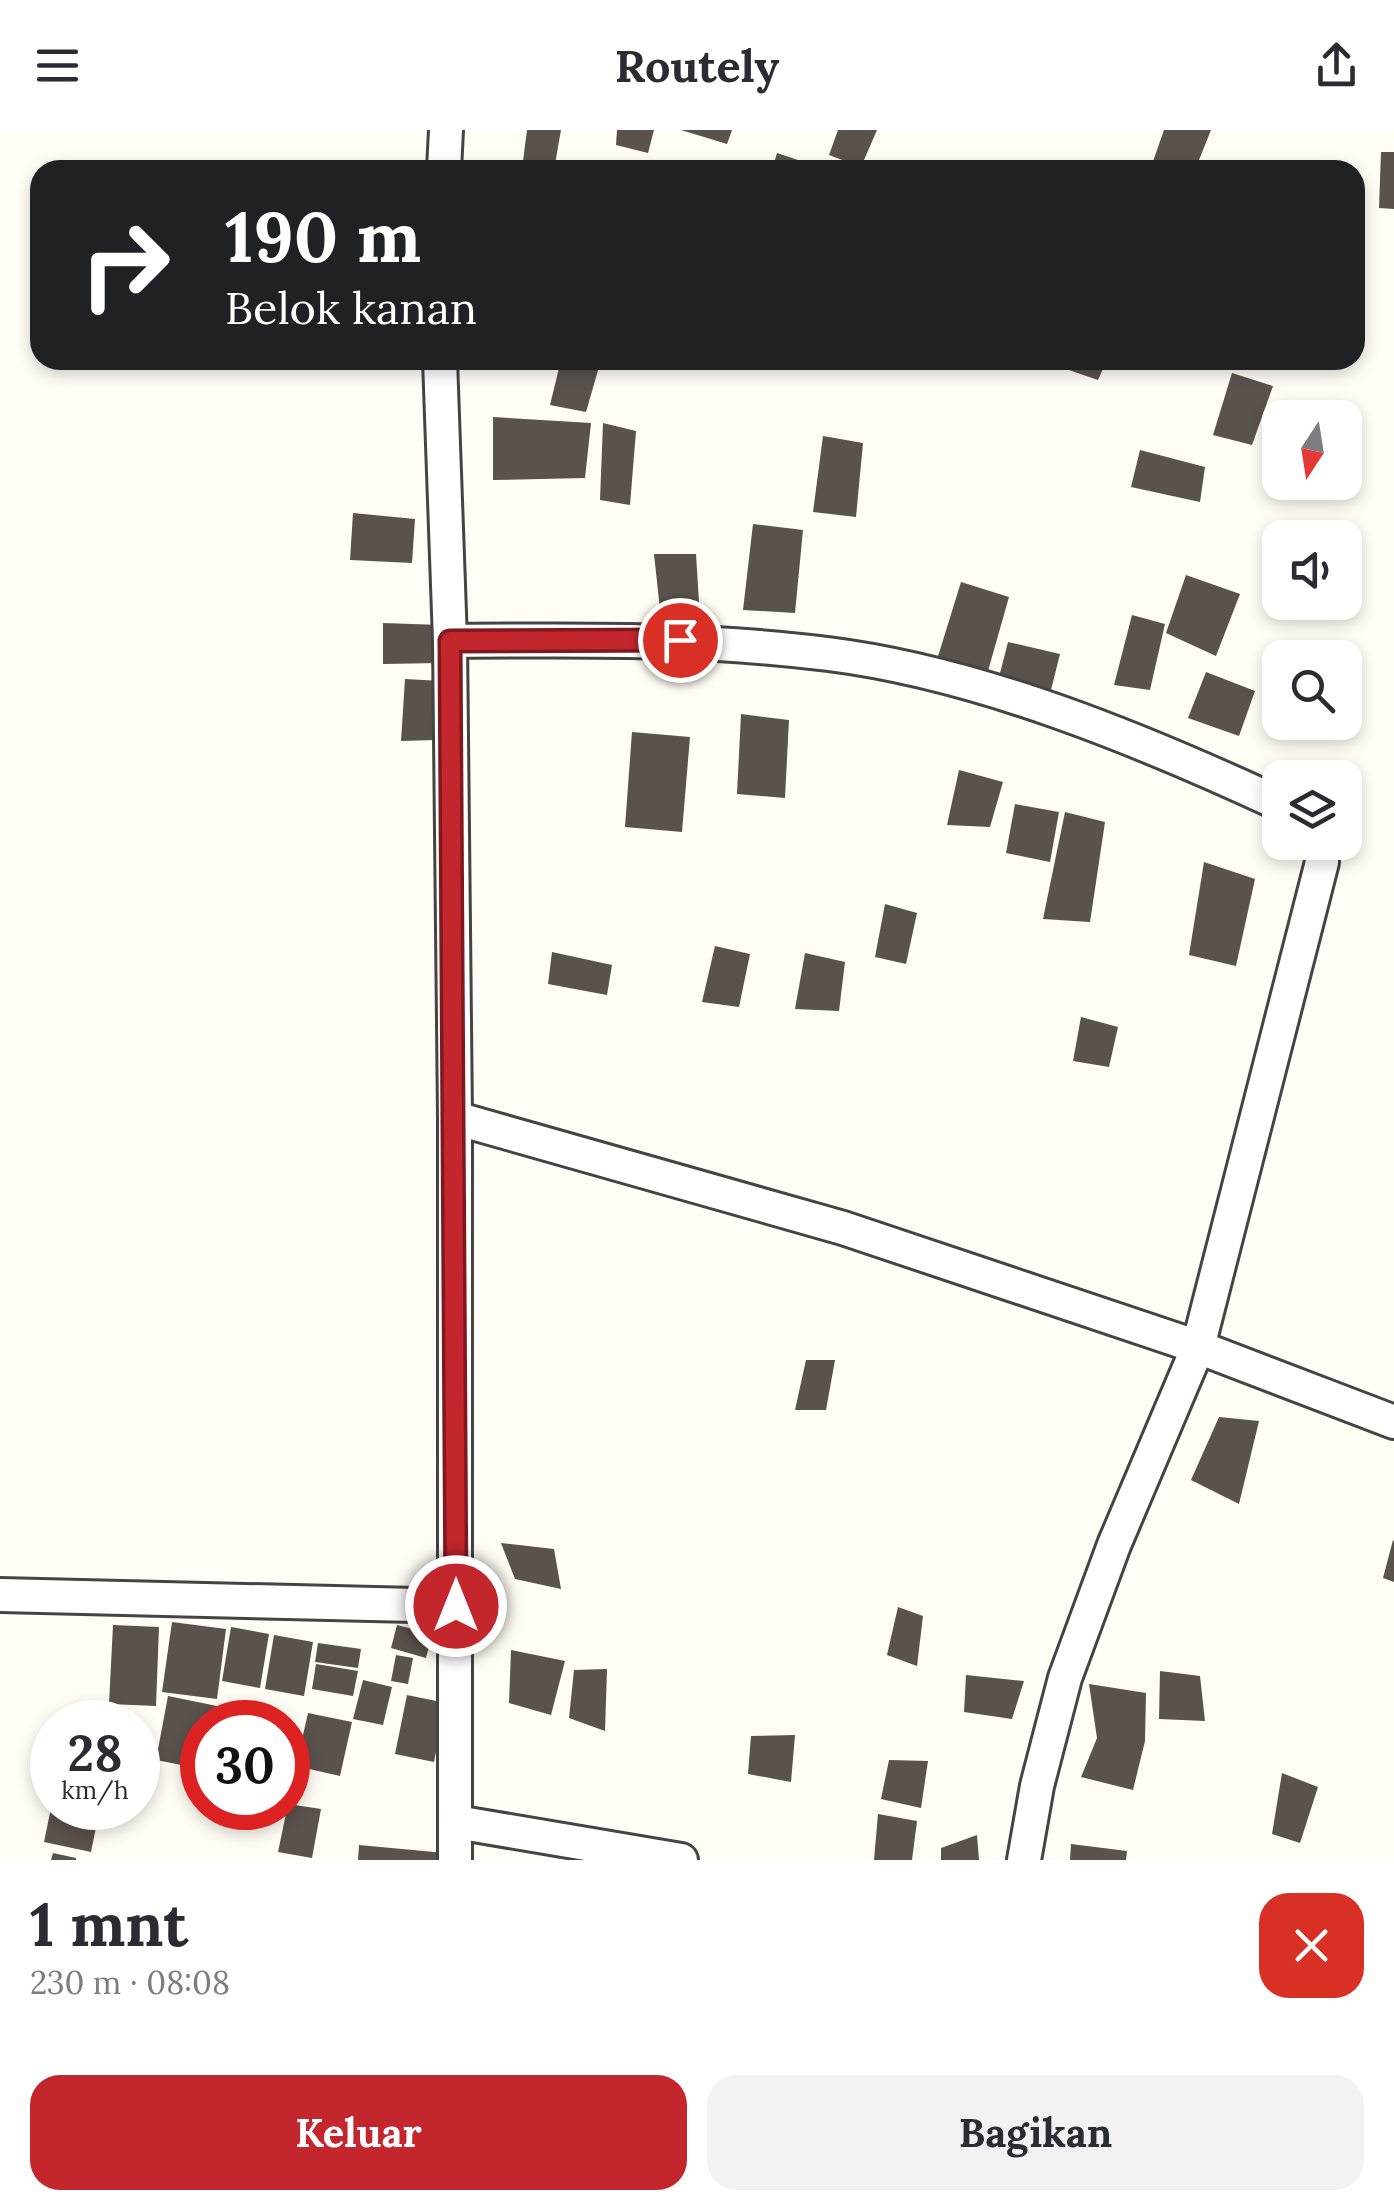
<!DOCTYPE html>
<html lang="id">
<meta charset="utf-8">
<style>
:root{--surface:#fff;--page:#f2f2f3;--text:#2b2b33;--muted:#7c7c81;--accent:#c4262e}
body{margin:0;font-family:Lora,serif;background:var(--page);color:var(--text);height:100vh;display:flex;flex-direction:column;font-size:38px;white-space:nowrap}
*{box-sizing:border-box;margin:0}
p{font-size:32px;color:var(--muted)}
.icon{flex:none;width:55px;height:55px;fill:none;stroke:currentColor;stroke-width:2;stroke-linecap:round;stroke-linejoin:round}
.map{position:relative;height:1730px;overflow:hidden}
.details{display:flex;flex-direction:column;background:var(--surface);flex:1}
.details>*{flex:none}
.hud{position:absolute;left:30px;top:30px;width:1335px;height:210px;border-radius:30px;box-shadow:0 5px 15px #0003;background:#202124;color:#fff;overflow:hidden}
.needle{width:65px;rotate:192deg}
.tools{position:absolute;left:1262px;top:270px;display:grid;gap:20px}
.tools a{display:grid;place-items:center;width:100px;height:100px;border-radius:20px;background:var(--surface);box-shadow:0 5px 15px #0003;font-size:50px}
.speed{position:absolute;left:30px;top:1570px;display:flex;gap:20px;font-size:50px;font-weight:700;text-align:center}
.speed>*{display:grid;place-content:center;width:130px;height:130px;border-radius:50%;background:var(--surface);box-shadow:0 5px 15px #0003;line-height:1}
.speed small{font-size:25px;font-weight:400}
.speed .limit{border:15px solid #d22;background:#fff;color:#111}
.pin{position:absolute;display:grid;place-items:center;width:85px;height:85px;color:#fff;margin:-42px;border:5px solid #fff;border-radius:50%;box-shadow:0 2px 10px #0007}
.me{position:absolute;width:110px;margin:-55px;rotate:0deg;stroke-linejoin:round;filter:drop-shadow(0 0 8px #0008)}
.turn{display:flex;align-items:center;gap:35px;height:210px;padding:0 30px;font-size:45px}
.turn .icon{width:130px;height:130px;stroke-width:2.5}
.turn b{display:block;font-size:70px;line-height:85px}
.round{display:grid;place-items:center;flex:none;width:105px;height:105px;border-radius:30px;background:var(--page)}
.summary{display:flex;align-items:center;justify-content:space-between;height:170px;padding:0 30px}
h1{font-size:60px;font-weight:700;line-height:75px}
.button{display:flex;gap:20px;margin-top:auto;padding:20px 30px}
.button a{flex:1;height:115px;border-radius:30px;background:var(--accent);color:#fff;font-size:40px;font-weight:700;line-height:115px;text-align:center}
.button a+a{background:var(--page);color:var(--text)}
header{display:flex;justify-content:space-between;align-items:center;height:130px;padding:0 30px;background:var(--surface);font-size:45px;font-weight:700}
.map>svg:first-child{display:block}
.building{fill:#5a524d}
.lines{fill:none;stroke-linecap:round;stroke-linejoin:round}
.minor-casing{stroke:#444;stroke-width:38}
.minor{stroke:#fff;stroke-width:32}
.route-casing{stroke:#7f191e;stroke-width:25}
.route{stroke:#c4262e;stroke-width:18}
</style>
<header><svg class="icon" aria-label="menu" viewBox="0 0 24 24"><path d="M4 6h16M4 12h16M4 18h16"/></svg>Routely<svg class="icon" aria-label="share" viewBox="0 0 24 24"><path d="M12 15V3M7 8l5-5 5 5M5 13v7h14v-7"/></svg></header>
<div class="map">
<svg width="1394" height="1730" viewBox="0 0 1394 1730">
<rect width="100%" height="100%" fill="#fffdf5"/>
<g class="building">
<path d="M527,0h34l-7,40 -32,-1z"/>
<path d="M617,0h37l-6,23 -32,-8z"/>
<path d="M681,0h51l-5,14z"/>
<path d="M838,0h39l-16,37 -32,-12z"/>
<path d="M1164,0h47l-16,40h-45z"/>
<path d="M1381,22h13v57l-15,-1z"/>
<path d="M777,23l33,11 -2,6h-36z"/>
<path d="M561,230h40l-15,52 -36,-7z"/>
<path d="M1070,230h37l-9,20 -32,-11z"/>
<path d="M1232,243l41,13 -21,59 -39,-10z"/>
<path d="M493,287l98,6 -6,55 -92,2z"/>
<path d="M603,293l33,8 -6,74 -30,-5z"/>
<path d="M823,306l40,7 -7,74 -43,-5z"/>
<path d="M1140,320l65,17 -5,35 -69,-15z"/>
<path d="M353,383l62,6 -3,44 -62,-3z"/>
<path d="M753,394l50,6 -8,83 -52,-3z"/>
<path d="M654,424h42l4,64 -39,1z"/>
<path d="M1186,445l54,19 -24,62 -50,-23z"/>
<path d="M961,452l48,15 -23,81 -51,-12z"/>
<path d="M1132,485l33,9 -15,66 -36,-5z"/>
<path d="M383,493l58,2 -2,38 -56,1z"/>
<path d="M1008,512l52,12 -10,40 -53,-9z"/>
<path d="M1206,542l49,19 -16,45 -51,-18z"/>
<path d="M405,549l37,2 -7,59 -34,1z"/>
<path d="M741,584l48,6 -4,78 -48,-4z"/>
<path d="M632,602l58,5 -8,95 -57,-5z"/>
<path d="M959,640l44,12 -13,45 -43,-2z"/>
<path d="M1015,674l44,8 -9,50 -44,-9z"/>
<path d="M1065,682l40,10 -15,100 -47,-3z"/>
<path d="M1204,732l51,17 -19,87 -47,-11z"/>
<path d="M885,774l32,9 -11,51 -31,-7z"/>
<path d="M715,816l35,8 -11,53 -37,-5z"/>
<path d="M552,822l60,13 -5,30 -59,-11z"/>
<path d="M805,823l40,9 -6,49 -44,-2z"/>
<path d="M1081,887l37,10 -9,40 -36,-6z"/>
<path d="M806,1230h29l-9,50h-31z"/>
<path d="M1219,1287l40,4 -20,83 -48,-24z"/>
<path d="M1393,1410l1,1v41l-11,-4z"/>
<path d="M501,1413l53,6 7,40 -46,-10z"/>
<path d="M898,1477l25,9 -6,50 -30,-11z"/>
<path d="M172,1492l54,7 -9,70 -55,-7z"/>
<path d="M113,1495l46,2 -3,79 -47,-2z"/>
<path d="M397,1495l35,9 -6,24 -35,-10z"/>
<path d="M231,1497l38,7 -9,54 -38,-7z"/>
<path d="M274,1505l39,7 -9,54 -39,-7z"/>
<path d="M318,1513l43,6 -3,19 -43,-6z"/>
<path d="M511,1520l54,11 -14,54 -42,-12z"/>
<path d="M396,1525l17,3 -5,26 -17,-3z"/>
<path d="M316,1534l42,7 -5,25 -41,-7z"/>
<path d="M607,1539l-2,62 -36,-13 5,-48z"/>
<path d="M1160,1541l40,5 5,45 -46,-2z"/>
<path d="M966,1545l58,6 -12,38 -48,-7z"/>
<path d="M363,1550l29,7 -9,38 -30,-6z"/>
<path d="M1089,1554l57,9 -1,48 -12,49 -52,-13 16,-39z"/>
<path d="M407,1565l39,8 -12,59 -39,-8z"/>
<path d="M168,1566l49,10 -3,16h-12v47l-46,-9z"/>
<path d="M308,1583l44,9 -12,54 -44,-10z"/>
<path d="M795,1605l-4,47 -43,-8 3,-38z"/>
<path d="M889,1630l39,1 -7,47 -40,-9z"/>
<path d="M1282,1643l36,14 -18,56 -28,-9z"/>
<path d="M288,1674l33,5 -9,49 -34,-6z"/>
<path d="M51,1678h49l-9,44 -47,-10z"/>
<path d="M878,1684l39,7 -5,39h-38z"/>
<path d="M977,1705l2,25h-38v-12z"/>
<path d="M1071,1714l56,7 -1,9h-56z"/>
<path d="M359,1715l86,8 -1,7h-86z"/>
<path d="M53,1723l23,5v2h-25z"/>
</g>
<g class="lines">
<g class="minor-casing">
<g id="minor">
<path d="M444,40l2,-40"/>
<path d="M440,230l10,281 5,477v742"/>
<path d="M450,511c126,-1 252,-3 378,13 152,19 314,86 452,150"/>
<path d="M455,988l388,110 355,119 196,75"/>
<path d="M0,1465l456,11"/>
<path d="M456,1692l225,38"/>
<path d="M1024,1730l13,-74 28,-108 49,-133 84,-198 124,-485 -2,-20"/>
</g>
</g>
<use href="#minor" class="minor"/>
</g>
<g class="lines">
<g class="route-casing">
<path id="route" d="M456,1476l-6,-965 230,-1"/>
</g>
<use href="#route" class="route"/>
</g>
</svg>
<div class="tools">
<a><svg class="needle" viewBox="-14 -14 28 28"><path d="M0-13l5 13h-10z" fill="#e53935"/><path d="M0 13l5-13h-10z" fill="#7c7c81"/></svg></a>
<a><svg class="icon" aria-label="sound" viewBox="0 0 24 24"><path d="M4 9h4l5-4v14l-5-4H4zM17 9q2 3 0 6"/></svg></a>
<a><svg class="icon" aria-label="search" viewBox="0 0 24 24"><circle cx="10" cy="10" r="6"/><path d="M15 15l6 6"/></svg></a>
<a><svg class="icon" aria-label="layers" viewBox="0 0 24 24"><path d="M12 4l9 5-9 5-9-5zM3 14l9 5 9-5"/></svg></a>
</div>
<div class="speed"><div>28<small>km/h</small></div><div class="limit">30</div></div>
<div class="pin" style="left:680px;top:510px;background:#d93025"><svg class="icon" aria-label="arrive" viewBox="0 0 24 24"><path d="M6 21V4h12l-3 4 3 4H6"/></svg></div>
<svg class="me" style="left:456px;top:1476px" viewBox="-20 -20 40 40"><circle r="17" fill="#c4262e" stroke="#fff" stroke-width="3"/><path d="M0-11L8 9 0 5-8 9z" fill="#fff"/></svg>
<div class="hud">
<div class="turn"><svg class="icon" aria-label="right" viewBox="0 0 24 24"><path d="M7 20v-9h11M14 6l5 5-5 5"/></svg><div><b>190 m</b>Belok kanan</div></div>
</div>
</div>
<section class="details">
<div class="summary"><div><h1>1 mnt</h1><p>230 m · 08:08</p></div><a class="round" style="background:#d93025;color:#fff"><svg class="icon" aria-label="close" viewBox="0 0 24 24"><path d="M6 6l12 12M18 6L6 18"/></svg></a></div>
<div class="button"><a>Keluar</a><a>Bagikan</a></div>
</section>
